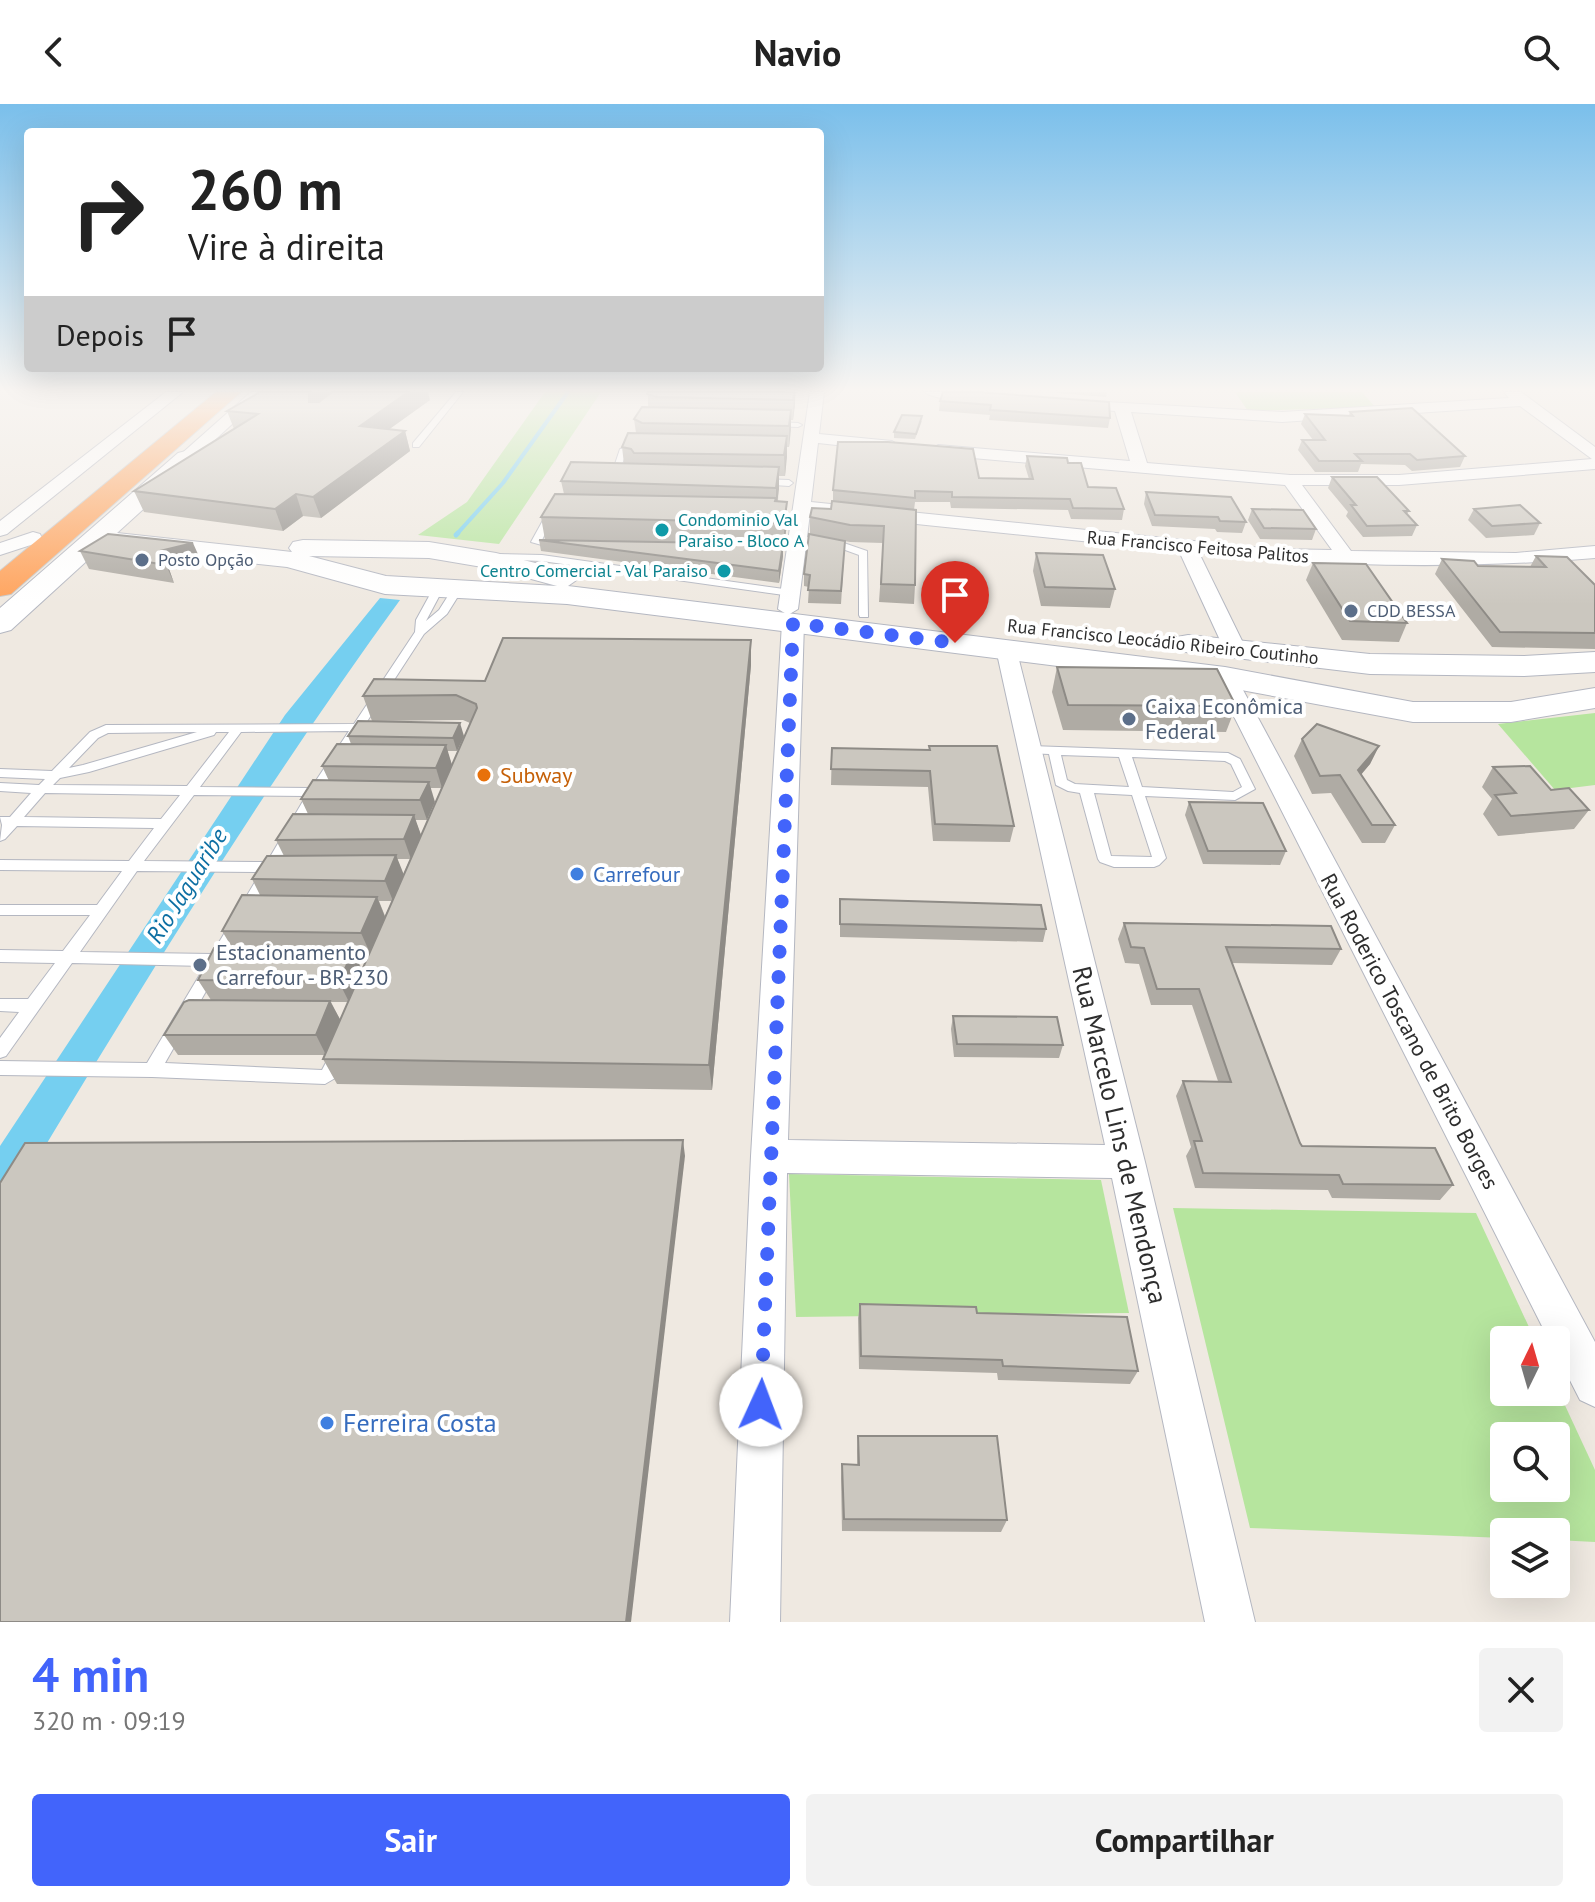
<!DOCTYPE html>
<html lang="pt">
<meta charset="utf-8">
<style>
:root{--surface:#fff;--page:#f2f2f2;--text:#222;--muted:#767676;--accent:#4264fb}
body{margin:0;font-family:"PT Sans",sans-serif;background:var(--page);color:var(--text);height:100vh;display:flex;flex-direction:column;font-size:30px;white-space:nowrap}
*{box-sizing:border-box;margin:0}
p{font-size:26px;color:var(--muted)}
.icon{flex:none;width:44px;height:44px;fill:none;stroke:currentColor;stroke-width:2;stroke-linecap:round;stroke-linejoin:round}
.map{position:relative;height:1518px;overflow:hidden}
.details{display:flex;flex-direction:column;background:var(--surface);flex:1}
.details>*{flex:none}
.guide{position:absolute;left:24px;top:24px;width:800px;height:244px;border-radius:8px;box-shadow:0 8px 32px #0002;background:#fff;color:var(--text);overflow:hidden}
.needle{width:52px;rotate:5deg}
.controls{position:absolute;left:1490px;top:1222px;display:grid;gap:16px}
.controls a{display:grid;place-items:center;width:80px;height:80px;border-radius:8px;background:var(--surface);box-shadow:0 8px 32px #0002;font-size:40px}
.pin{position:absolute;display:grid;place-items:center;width:68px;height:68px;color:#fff;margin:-82px -34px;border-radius:50% 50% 50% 0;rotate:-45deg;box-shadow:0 0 8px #0007}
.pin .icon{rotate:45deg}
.me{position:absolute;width:88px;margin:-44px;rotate:2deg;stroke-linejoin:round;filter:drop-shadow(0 0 6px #0008)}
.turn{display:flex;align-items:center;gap:28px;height:168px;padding:0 32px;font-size:36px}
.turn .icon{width:104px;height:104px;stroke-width:2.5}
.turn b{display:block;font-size:56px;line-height:68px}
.then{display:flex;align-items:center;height:76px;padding:0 32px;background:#0003;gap:16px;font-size:30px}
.round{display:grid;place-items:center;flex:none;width:84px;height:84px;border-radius:8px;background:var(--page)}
.head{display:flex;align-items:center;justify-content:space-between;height:136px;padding:0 32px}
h1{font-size:48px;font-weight:700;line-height:60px;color:var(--accent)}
.button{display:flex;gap:16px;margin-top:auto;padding:16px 32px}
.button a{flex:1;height:92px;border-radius:8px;background:var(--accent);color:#fff;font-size:32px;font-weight:700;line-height:92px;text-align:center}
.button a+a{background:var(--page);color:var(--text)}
header{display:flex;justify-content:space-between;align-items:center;height:104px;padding:0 32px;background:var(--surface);font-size:36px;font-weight:700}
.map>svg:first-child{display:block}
.green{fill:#b6e59e;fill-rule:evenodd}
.water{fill:#75cff0}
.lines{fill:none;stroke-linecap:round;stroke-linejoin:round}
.stream-far1{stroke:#75cff0;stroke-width:4}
.stream{stroke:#75cff0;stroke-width:5}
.lane-casing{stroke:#b4b7c1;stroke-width:2}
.street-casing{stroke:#b4b7c1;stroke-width:2}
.secondary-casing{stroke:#b4b7c1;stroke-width:2}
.highway-casing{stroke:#c9c9c9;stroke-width:2}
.lane{fill:#fff;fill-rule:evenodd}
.street{fill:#fff;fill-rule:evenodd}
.secondary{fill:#fff;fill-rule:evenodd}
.highway{fill:#ffa35c;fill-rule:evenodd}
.wall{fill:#afaba4;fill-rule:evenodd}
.shaded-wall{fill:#8e8b86}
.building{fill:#cbc7bf;stroke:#8e8b86;stroke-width:2}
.route{stroke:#4264fb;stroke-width:14;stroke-dasharray:0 25.2}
.culture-dot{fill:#0f9aa8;stroke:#fff;stroke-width:3}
.service-dot{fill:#5c6f8a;stroke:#fff;stroke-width:3}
.food-dot{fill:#e8710a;stroke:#fff;stroke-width:3}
.shop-dot{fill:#3f7fe0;stroke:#fff;stroke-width:3}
.labels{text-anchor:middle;stroke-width:8;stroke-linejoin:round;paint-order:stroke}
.far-culture-label{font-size:18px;fill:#0d838f;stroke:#fff;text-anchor:start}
.far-street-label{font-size:18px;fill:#2e2e2e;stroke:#fff}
.far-service-label{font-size:18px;fill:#4e5e75;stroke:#fff;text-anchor:start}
.service-label{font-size:22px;fill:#4e5e75;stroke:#fff;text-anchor:start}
.food-label{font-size:22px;fill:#c56008;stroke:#fff;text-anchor:start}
.shop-label{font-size:22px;fill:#366cbe;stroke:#fff;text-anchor:start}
.street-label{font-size:22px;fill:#2e2e2e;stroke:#fff}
.water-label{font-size:24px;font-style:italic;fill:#0d6fa3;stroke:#fff}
.near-street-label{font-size:26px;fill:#2e2e2e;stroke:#fff}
.near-shop-label{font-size:26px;fill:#366cbe;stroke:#fff;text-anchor:start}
</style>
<header><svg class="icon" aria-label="back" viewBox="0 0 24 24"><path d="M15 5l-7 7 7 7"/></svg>Navio<svg class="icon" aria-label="search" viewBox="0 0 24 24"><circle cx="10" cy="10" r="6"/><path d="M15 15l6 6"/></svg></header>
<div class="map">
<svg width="1595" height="1518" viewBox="0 0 1595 1518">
<rect width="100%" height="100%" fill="#efe9e1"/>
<g class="green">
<path d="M545,288h56l-102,152 -81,-9 49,-33z"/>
<path d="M1235,288h127l13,15 -127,4z"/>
<path d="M1595,609v72l-40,5 -57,-66z"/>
<path d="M789,1070l312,6 28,133 -333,4z"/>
<path d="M1173,1104l303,5 59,127h-31v52h52v-6l39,84v72l-39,-2v-8h-52v6l-254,-10zM1556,1332v52h-52v-52z"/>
</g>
<path class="water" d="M380,494l20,2c-145,199 -273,410 -400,621v-75l285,-431z"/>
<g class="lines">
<path class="stream-far1" d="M456,431l47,-52 65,-91"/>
<path class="stream" d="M456,431l2,-2"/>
<g class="lane-casing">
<g id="lane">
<path d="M456,288h7l-44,55h-6v-4z"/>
<path d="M774,318l24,1 4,2 -4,2 -27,-1 -1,-2z"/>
<path d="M639,343l4,2 -1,2 -16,2 -6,17 5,3v4h-6l-7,-4 8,-24z"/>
<path d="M761,375l28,1 4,3 -4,3 -31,-2 -1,-2z"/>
<path d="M551,406l4,3 -13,27 17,4 2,2 -5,3 -25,-7 16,-29z"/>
<path d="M798,432l40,5 29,10 1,66h-8l-1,-2v-60l-22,-8 -42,-6v-4z"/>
<path d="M494,450l48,1 249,35 5,3 -5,3 -249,-35 -51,-2 -2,-2z"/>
<path d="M438,482l5,3 -17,32 13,-11 14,-22 9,2 -15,24 -23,20 -58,89 10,1 2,3 -2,3 -15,1 -37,57 5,4 -1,3 -9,1 -39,68 2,3 -7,5 -49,85 2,3 -3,4 -4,1 -56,98 157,7 10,-19 6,-2 6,2 2,5 -9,21 -12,7 -173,-7 -152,-2v-14l147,2 58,-97 -133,-3 -66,93 -6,2v-20l19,-26 -19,-1v-12h28l27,-36 -55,-1v-12l63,1 27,-36h-90v-10h97l25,-34 -122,-1v-10l129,1 25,-33 -137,-2 -12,13 -5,2 2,-16 -2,-8h10l21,-24 -31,-2v-8l39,2 6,-6 -45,-2v-8l52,2 38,-39 16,-7 248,-1 61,-92 1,-12 17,-31zM349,627l-38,57 -111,-1 41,-55zM197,628l-114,33 -14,3 29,-30 10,-5zM216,628h13l-42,54 -134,-1 7,-7 29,-6 125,-37zM45,689l135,2 -19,24 -137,-2zM194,691l112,1 -39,66 -123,-1zM137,767l124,1 -49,82 -132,-2z"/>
<path d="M1031,642l197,7 12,6 15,30 -20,11 -90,-4 21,62 -7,7 -5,2h-40l-14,-5 -2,-3 -18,-66 -12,-2 -12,-6 -7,-31 -22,-1 -2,-3 2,-3zM1061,651l58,2 10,30 -54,-3 -8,-4zM1132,653l93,4 6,3 11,23 -9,5 -91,-5zM1094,689l38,2 20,62 -41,-1z"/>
</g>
</g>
<g class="street-casing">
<g id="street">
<path d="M166,288h17l-176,142 -7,2v-15z"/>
<path d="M251,288h16l-75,69h-12v-6z"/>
<path d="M810,288h14l-5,42 73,7 8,5 -8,5 -74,-8 -7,59 462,47 59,1 -47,-65 -347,-30 -8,-5 8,-5 192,16 -15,-50 -49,-4v-6l5,-1 211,12 227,-14 -5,-6h17l74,55v22l-196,16h-97l49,66 165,2 79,-7v12c-131,11 -265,9 -396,-5l48,98 -11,7 -11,-7 -46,-100 -369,-38 -12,96 -10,6 -10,-6zM1520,302l72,53 -193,16h-109l-143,-12 -16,-51 151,10z"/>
<path d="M924,288h57l4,4c-11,8 -49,4 -61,-4z"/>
<path d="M33,428l7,2 2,4 -2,4 -40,13v-12z"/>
<path d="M793,513l11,6 -16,517 317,5 -109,-496 11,-7 8,2 130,518 110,460h-50l-93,-444 -325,-5 -7,449h-50l21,-466 31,-533z"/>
<path d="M1225,566l8,2 3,5 359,665v65l-15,-7 -24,-47v-13h-7l-335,-663 3,-5z"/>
</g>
</g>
<g class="secondary-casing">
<g id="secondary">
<path d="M186,347l8,2 4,5 -4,5 -77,70 175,19 -3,-4 4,-6 10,-2 126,2 67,11 78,20 4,6 -10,7 657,81 188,35h98l84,-14v20l-84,14h-98l-188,-35 -658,-83 -182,-10 -98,-27 -185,-20 -91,83 -11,3v-25l178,-155zM309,452l120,2 65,11 63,17 -171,-10z"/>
<path d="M1188,531l182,19 154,2 71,-4v20l-71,4 -154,-2 -193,-23 -4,-7 4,-7z"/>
</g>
</g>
<g class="highway-casing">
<path id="highway" d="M216,288h25l-230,202 -11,2v-25z"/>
</g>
<use href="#lane" class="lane"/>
<use href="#street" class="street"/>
<use href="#secondary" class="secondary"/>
<use href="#highway" class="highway"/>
</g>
<g class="wall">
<path d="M648,288h148l-3,28h-2l-2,27h-2l-2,29h-6l-1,25 9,1v22l-3,22h-1v10l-4,27 -238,-32 -2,-11h6l-4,-23 23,-23 -3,-13 63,-17 -2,-17 14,-14 -2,-14 14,-12z"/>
<path d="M943,288l167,26 -2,10 -119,-8 1,-5 -51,-4 1,-10z"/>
<path d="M1047,288h60l-1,5z"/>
<path d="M430,296l-41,29 16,2 5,20 -89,67 -18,-2 -20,15 -139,-19 -10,-21 100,-62 -7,-18z"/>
<path d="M1350,308l115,44 -5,11 -48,4 -7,-6 -44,-1 -3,8h-43l-17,-22 4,-10h11l-12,-16 4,-10 44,1z"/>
<path d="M922,317l-7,18 -21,-1v-6z"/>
<path d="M1027,352l41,7 20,24 36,22 -2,11 -51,-1 -3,-9 -117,-2 -1,-6h-35l-1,8 -81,-9v-11l146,-12 50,1 -4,-13z"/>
<path d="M1332,373l77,34 -2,3 10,11 -5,11 -49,1 -17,-21 2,-4 -20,-24z"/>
<path d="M1146,388l100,30 -4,11 -25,-1 -2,-3 -63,-3 -8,-22z"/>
<path d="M1252,405l64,20 -4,11 -52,-1 -12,-19z"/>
<path d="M1474,405l66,14 -6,12 -48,3 -18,-18z"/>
<path d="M916,406l-1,75 -1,19 -35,-2 4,-59 -33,-1 -40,-7v-18z"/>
<path d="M845,437l-4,63 -33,-1 1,-16 -5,-1v-12z"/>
<path d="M80,447l121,10 -32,8 5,14 -85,-14z"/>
<path d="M1036,449l79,36 -5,19 -69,-2 -8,-35z"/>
<path d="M1536,452l59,29v64l-103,-2 -57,-73 7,-15 36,7 52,1z"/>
<path d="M1313,459l94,60 -8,19 -57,-2 -36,-60z"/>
<path d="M751,561l-39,425 -375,-6 -14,-25 1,-4h-146l-14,-20 47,-35 -13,-20 35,-31 -11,-18 38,-36 -8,-16 32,-23 -8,-16 32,-26 -7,-15 28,-18 -7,-15 29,-22 -3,-8h116l-7,15h-10l5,14 18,-42 -7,-3 -91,1 -9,-25 122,-15zM431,684h11l-21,47 -6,-15h12zM397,755h13l-7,16zM379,797h13l-7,15zM354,849h15l-7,16zM331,898h17l-8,18z"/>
<path d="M1057,563l179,39 -10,26 -163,-2 -11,-38z"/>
<path d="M1302,635l77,7 -9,18 -9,10 34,51 -10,18h-23l-31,-50 -19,1 -18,-38z"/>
<path d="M929,642l85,80 -4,16 -77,-1 -5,-54 -97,-2 1,-37 97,2z"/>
<path d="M1493,663l58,23 38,20 -15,19 -76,7 -15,-22 9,-15 -10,-12z"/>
<path d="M1189,698l97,49 -6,14 -77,-1 -18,-49z"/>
<path d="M840,795l206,30 -3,13 -203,-5z"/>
<path d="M1124,819l217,26 -9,16 -100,-2 68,180 2,3 151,39 -13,15 -108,-2 -4,-8 -133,-2 -9,-32 5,-9 -15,-51 7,-15h35l-26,-76h-41l-12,-41 -14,-1 -7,-24z"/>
<path d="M953,912l110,29 -4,13 -105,-1 -3,-28z"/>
<path d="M860,1200l117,9 161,58 -8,13 -132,-4 -1,-7 -138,-4 -1,-51z"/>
<path d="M858,1332l149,84 -6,12 -159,-1 -1,-53 1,-14 15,1v-15z"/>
</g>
<g class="shaded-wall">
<path d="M310,288h35l-30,21 -6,-11v-9z"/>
<path d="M408,288h20l2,8 -64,46 -6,-20z"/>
<path d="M794,288h1v13l-2,15z"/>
<path d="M791,306v20l-2,17v-21z"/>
<path d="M405,327l5,20 -89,67 -8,-21z"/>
<path d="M787,332v21l-2,19 -1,-21z"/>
<path d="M779,363v22l-3,21v-22z"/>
<path d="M296,390l7,22 -20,15 -8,-22z"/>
<path d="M787,398v22l-3,22v-23z"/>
<path d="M193,439l8,18 -32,8 5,14 -14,-32z"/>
<path d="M783,440v12l-4,27v-12z"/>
<path d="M751,536v25l-39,425 -3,-25z"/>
<path d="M460,619l4,13 -7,15 -4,-13z"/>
<path d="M446,641l6,20 -10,23 -6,-20z"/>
<path d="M1379,642l-9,18 -20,24 8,-18z"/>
<path d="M429,678l6,20 -8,18 -7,-20z"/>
<path d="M414,711l7,20 -10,24 -7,-20z"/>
<path d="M396,751l8,20 -11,26 -8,-20z"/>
<path d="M377,793l8,20 -15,36 -9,-20z"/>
<path d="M353,847l9,20 -13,31 -10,-20z"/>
<path d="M330,897l11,20 -15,34 -10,-20z"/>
<path d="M683,1036l2,16 -54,466h-5z"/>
</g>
<g class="building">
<path d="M260,288h50l-1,1v9h10l13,-10h76l-48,34 45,5 -92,66 -17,-3 -21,15 -141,-18 124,-77 -31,-3z"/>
<path d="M648,288h146l-1,8 -136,-3 -10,-3z"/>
<path d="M943,288h34l132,10 1,16 -120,-8 1,-5 -51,-4z"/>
<path d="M642,303l149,3 -2,16 -147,-3 -8,-4z"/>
<path d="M1412,304l53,48 -48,4 -7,-6h-55l7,7h-43l-17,-21h23l-20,-26 48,2 -3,-4z"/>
<path d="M902,311l20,1 -6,18 -22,-2z"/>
<path d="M628,329l159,3 -3,19 -150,-2 -3,-4 -9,-2z"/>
<path d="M838,338h50l85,7 6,29 54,1 -6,-23 40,2 1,5h13l7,24 28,1 8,21 -51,-1 -3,-9 -118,-2v-5l-37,-1v7l-82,-8z"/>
<path d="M571,358l208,5 -3,21 -215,-7z"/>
<path d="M1332,373h45l32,34h-5l13,14 -50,1 -16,-21h5z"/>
<path d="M1146,388l85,5 15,25 -26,-1 -2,-4 -63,-2z"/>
<path d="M555,390l221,4 -1,3 12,1 -3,21 -243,-6z"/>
<path d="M832,397l84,9 -1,75 -34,-1 3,-58 -34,-1 -40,-8 2,-9 19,1z"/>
<path d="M1520,401l20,18 -48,3 -18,-17z"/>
<path d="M1252,405l51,1 13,19 -52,-1z"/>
<path d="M108,430l85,9 -33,8 6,14 -86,-14z"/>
<path d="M809,430l36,7 -4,50 -33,-1 2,-15 -6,-1z"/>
<path d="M539,436l244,4 -4,27z"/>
<path d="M1036,449l67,2 12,34 -70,-2z"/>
<path d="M1536,452l31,1 28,28v48l-95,-1 -58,-73 32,2 4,5 68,1z"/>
<path d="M1313,459l53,1 41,59 -57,-2z"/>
<path d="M503,534l248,2 -42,425 -386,-6 154,-351 -1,-4 -20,-9 -93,1 11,-17 111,2z"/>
<path d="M1057,563l160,2 19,37 -168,-1z"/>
<path d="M358,617l102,2 -7,15 -105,-2z"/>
<path d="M1317,620l62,22 -21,24 37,55h-23l-32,-50 -20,1 -18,-37z"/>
<path d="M337,640l109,1 -10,23 -114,-2z"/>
<path d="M929,642h68l17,80 -79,-2 -5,-53 -99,-2 1,-21 98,2z"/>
<path d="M1530,662l21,24 18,-2 20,22 -78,6 -16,-21 21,-2 -23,-26z"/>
<path d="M313,676l116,2 -9,18 -119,-1z"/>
<path d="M1189,698l74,1 23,48h-78z"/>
<path d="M293,710l121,1 -10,24 -128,1z"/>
<path d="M396,751l-11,26 -133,-2 15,-23z"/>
<path d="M242,791l135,2 -16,36 -139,-2z"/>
<path d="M840,795l201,6 5,24 -206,-5z"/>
<path d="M1124,819l207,3 10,23 -115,-2 74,196 2,3 133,2 18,37 -110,-1 -4,-9 -136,-2 -9,-32h8l-19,-60 48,1 -32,-93h-42l-13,-41 -13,-1z"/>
<path d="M214,844l139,3 -14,31 -141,-2z"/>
<path d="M189,896l141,1 -14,34h-152l20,-33z"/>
<path d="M953,912l104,1 6,28 -106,-1z"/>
<path d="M683,1036l-57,482h-626v-439l25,-40z"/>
<path d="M860,1200l116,3 1,6 150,4 11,54 -135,-5 -1,-6 -141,-4z"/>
<path d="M858,1332h139l10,84 -163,-1 -2,-55 17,1z"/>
</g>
<linearGradient id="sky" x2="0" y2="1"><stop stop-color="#7abfeb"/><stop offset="0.57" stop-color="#f8f5f2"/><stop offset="1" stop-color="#f8f5f2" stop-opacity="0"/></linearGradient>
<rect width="1595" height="501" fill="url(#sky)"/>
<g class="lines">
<path class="route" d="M761,1301l32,-782 162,20"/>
</g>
<g class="culture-dot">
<circle cx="662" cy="426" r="8"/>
<circle cx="724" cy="467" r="8"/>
</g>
<g class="service-dot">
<circle cx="142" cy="456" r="8"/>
<circle cx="1351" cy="507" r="8"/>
<circle cx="1129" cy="615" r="8"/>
<circle cx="200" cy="861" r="8"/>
</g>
<circle class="food-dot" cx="484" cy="671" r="8"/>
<g class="shop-dot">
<circle cx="577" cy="770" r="8"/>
<circle cx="327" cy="1319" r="8"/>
</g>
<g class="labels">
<g class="far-culture-label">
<text x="678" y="422">Condominio Val<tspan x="678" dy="21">Paraiso - Bloco A</tspan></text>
<text x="708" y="473" text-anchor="end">Centro Comercial - Val Paraiso</text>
</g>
<g class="far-street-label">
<text transform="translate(1198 443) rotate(5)" y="6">Rua Francisco Feitosa Palitos</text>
<text transform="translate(1163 538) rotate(6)" y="6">Rua Francisco Leocádio Ribeiro Coutinho</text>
</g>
<g class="far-service-label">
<text x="158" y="462">Posto Opção</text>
<text x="1367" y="513">CDD BESSA</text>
</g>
<g class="service-label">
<text x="1145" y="610">Caixa Econômica<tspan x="1145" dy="25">Federal</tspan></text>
<text x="216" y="856">Estacionamento<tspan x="216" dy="25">Carrefour - BR-230</tspan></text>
</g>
<g class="food-label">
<text x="500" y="679">Subway</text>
</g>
<g class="shop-label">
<text x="593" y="778">Carrefour</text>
</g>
<g class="street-label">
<text transform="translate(1410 927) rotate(62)" y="8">Rua Roderico Toscano de Brito Borges</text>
</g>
<g class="water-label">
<text transform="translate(187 782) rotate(-58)" y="8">Rio Jaguaribe</text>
</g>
<g class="near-street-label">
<text transform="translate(1120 1031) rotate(77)" y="9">Rua Marcelo Lins de Mendonça</text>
</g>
<g class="near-shop-label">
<text x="343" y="1328">Ferreira Costa</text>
</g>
</g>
</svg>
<div class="controls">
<a><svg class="needle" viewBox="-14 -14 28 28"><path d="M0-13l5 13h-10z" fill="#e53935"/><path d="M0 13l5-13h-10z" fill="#767676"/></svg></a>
<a><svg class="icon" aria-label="search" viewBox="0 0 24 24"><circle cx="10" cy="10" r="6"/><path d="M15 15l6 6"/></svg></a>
<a><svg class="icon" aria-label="layers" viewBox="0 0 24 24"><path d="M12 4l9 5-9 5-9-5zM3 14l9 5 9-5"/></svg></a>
</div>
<div class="pin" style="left:955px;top:539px;background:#d93025"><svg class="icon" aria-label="arrive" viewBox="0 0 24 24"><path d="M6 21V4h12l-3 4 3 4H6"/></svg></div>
<svg class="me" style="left:761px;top:1301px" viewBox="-20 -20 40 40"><circle r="19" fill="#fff"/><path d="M0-13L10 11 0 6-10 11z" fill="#4264fb"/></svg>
<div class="guide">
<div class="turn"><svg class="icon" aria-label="right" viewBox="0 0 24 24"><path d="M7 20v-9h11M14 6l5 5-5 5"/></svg><div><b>260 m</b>Vire à direita</div></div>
<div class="then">Depois<svg class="icon" aria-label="arrive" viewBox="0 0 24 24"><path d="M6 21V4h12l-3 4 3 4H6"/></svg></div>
</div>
</div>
<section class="details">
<div class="head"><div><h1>4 min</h1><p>320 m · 09:19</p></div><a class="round"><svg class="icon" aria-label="close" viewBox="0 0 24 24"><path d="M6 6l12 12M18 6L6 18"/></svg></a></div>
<div class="button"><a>Sair</a><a>Compartilhar</a></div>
</section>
